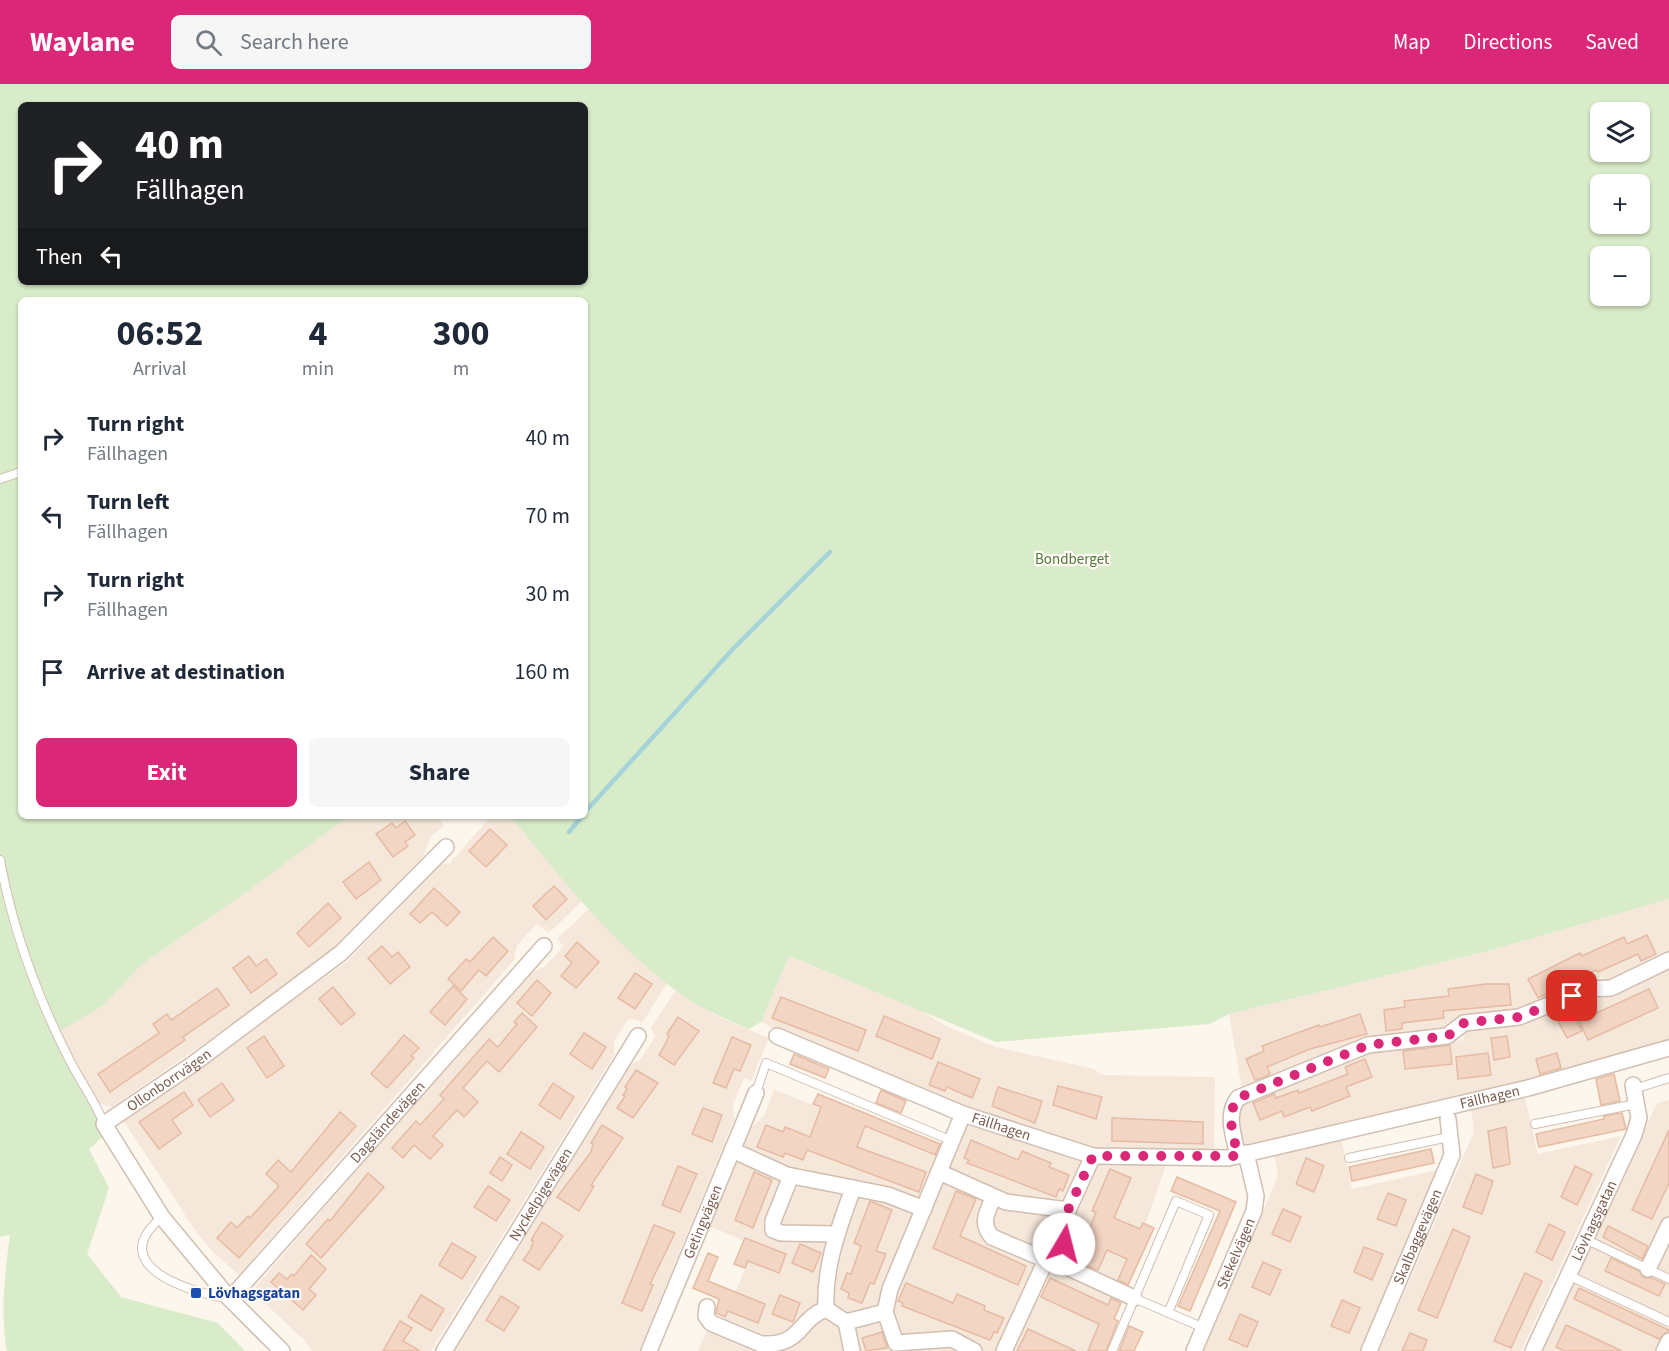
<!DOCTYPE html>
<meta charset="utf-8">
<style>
:root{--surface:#fff;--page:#f6f6f7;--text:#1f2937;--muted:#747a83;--accent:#db2777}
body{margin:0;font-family:"Source Sans 3",sans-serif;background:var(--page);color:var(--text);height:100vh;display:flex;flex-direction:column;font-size:22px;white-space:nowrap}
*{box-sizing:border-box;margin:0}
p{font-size:20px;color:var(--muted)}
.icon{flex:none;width:33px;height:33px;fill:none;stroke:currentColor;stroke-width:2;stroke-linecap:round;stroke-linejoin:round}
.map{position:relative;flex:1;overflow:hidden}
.details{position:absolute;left:18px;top:213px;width:570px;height:522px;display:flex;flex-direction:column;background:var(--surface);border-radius:9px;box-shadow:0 2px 4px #0004}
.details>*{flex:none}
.top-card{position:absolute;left:18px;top:18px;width:570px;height:183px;border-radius:9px;box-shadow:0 2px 4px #0004;background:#202124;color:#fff;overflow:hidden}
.buttons{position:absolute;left:1590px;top:18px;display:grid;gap:12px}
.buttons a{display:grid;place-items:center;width:60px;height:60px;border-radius:9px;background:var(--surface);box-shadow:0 2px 4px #0004;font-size:30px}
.pin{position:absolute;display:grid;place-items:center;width:51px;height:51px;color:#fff;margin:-26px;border-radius:12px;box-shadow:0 3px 9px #0006}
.me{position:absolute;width:66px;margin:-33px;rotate:8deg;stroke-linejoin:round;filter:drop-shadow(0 0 4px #0008)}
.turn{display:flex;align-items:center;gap:21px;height:126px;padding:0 18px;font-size:27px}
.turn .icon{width:78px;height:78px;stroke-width:2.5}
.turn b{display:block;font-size:42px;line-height:51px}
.then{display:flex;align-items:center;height:57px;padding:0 18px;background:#0003;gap:12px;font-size:22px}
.eta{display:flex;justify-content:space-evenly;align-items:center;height:102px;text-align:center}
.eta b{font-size:36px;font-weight:700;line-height:42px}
.cta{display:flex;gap:12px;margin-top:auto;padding:12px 18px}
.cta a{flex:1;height:69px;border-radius:9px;background:var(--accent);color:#fff;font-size:24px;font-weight:700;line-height:69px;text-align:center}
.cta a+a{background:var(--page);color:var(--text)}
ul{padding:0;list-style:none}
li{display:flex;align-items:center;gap:18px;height:78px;padding:0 18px}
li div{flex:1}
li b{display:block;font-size:22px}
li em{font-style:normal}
header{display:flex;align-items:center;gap:36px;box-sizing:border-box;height:84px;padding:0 30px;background:var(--accent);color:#fff}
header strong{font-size:28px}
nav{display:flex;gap:33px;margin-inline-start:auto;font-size:21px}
.search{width:420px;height:54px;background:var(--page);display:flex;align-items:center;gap:15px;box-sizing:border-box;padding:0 21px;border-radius:9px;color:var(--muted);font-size:22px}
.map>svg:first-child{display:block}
.residential{fill:#f5e8da}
.green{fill:#d8ecc9;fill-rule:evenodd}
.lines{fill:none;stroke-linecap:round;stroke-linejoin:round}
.stream{stroke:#a5d3da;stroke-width:4.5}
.building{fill:#f3d5c3;stroke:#e6bba3;stroke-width:1.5}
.service-casing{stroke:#d1beb0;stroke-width:10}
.minor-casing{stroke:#d1beb0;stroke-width:18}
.service{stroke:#fff;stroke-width:8}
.minor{stroke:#fff;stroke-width:15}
.route{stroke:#db2777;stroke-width:10;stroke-dasharray:0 18}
.transit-dot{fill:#1a4fb4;stroke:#fffaf3;stroke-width:2}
.labels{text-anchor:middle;stroke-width:4.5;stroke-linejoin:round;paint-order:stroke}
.park-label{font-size:15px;fill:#537a41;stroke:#fffaf3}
.street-label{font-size:15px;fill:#7a5c4d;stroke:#fffaf3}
.transit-label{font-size:15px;font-weight:bold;fill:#164399;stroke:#fffaf3;text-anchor:start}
</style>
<header>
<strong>Waylane</strong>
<div class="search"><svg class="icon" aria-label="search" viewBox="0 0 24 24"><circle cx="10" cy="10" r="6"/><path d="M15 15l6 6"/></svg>Search here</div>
<nav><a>Map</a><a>Directions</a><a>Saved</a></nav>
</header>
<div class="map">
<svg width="1669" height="1267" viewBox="0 0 1669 1267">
<rect width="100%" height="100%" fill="#fdf6ec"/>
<g class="residential">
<path d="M349,732h87l8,10 -12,10 -10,22 -64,69 -55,48 -191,132 -15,-4 -40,-70 47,-28 37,-40 110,-76z"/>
<path d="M491,732h19l72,85 -33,32 -13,-9 -19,22 -3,14 -275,315 -25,-22 -15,-17 -76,-116 225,-159 90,-96 12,-2z"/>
<path d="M1669,815v56l-62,29 -5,-8 -81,37 -74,10v8l-73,8 -132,51 -13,-76 259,-63z"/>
<path d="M589,825l78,74 -25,40 -9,-4 -5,1 -14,21v14l-183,296h-119l-7,-10 -53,-50 275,-318 17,-6 20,-21 -7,-7z"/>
<path d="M788,872l132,54 26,16 50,21 98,22 8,6 113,2 -1,75h-120l-135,-44 -174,-74 -24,-12z"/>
<path d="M1669,880v79l-146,43 -280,61 -5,-13 2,-31 135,-54 89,-9 -2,-13 109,-27 5,9 83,-37z"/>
<path d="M675,907l42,25 52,22 -18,43 -7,-3 -11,26 1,16 -95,231h-185l176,-286 11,-6 14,-22 -4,-9z"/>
<path d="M774,1005l174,73 18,-43 124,40 77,3 -21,61 -3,-1 -13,28 -42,101h-390l11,-25 11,3 35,-84 -46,-19 42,-98 13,-12z"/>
<path d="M1525,1013l13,57 83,-18 -100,215h-142l95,-219 -3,-24z"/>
<path d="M1669,1016v251h-128l116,-248z"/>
<path d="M1341,1053l11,52 85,-19 -77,181h-157l75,-175 -4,-22z"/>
</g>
<path class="green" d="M0,0h1669v815l-181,52 -259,63 -19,10 -214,18 -207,-86 -28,66 -12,7c-26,-11 -52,-22 -74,-39 -63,-47 -115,-113 -165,-174h75v-516h-564v516h328l-98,73 -110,76 -37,40 -47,28 56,95 -24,21 20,39 -22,66 34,43 97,26 27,28h-238c-7,-38 -2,-77 3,-116l-10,2zM21,21h564v177h-564zM1600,28h40v40h-40zM1600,100h40v40h-40zM1600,172h40v40h-40z"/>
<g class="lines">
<g class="stream">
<path d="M585,728l147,-162 98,-98"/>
<path d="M569,748l13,-16"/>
</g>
</g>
<g class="building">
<path d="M405,737l10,14 -10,7 3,4 -15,11 -17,-23 16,-11 4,5z"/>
<path d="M490,745l17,16 -21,22 -17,-16z"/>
<path d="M369,778l12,18 -25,19 -13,-17z"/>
<path d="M554,802l13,13 -21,21 -13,-14z"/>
<path d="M434,804l26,24 -13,14 -15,-14 -12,11 -10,-9z"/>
<path d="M328,819l13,15 -32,29 -12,-14z"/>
<path d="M1647,851l9,19 -15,7 -3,-7 -40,18 -2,-2 -58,28 -10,-19 52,-26 2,3 42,-19 3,7z"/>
<path d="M493,853l15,14 -22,25 -7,-6 -18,21 -13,-12 18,-20 4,3z"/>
<path d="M577,858l22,20 -23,26 -15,-12 11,-13 -7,-7z"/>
<path d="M382,862l10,11 6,-5 12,15 -20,17 -22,-26z"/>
<path d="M249,872l7,10 10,-7 11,15 -26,19 -18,-25z"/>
<path d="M635,889l17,11 -17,25 -17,-11z"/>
<path d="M537,896l14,13 -19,23 -15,-13z"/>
<path d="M1486,900h23l2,21 -68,6 1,7 -42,5v6l-16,2 -2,-21 21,-3 -1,-6 45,-5 -1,-7z"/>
<path d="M453,902l14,13 -22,26 -15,-13z"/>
<path d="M333,903l22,27 -14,11 -22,-26z"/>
<path d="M217,904l12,17 -46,32 2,3 -75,52 -12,-18 61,-41 -6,-9 14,-10 4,6z"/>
<path d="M1649,905l9,19 -70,32 -9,-19z"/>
<path d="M781,913l85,33 -8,21 -86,-33z"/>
<path d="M1572,928l10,19 -15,7 -10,-19z"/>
<path d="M522,929l15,14 -38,45 -12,-11 -24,27 15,14 -14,15 -7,-7 -24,26 10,9 -13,14 -16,-14 -11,13 -11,-10 24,-27 4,4 24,-26 -4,-4 49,-56 9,8 19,-23 -3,-2z"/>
<path d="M1360,930l7,20 -57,15 -43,18 3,6 -3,3 -12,4 -9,-21 18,-8 -2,-5 57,-21 1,2z"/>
<path d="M884,932l56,23 -8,20 -56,-23z"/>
<path d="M678,933l21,14 -25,34 -15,-10 7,-12 3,-7 -2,-2z"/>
<path d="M584,949l22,14 -14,22 -22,-15z"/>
<path d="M404,951l15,13 -8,8 3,2 -27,30 -16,-14z"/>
<path d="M264,952l20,30 -17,12 -20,-30z"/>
<path d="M1507,952l3,21 -16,3 -3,-22z"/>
<path d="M732,953l19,8 -11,26 -6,-2 -8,19 -13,-5z"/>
<path d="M1450,961l2,19 -47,5 -2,-18z"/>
<path d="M1488,969l3,22 -33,4 -2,-22z"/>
<path d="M1557,969l4,15 -21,6 -4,-15z"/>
<path d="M794,970l35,15 -4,9 -35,-14z"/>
<path d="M1365,975l7,18 -26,10 4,9 -38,15 -2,-4 -26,10 -2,-6 -22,9 -7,-17 21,-9 2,4 22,-8 1,3 49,-19 -3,-7z"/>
<path d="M938,978l42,17 -8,19 -25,-11 -2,4 -16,-6z"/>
<path d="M636,986l22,13 -25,35 -16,-10 8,-12 -2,-1 4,-6 -2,-2z"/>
<path d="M1614,990l6,27 -19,4 -5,-26z"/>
<path d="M222,999l12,17 -24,17 -12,-17z"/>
<path d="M553,999l21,14 -14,22 -21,-14z"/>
<path d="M1058,1002l44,11 -6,22 -43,-14z"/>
<path d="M998,1003l44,14 -7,22 -43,-17z"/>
<path d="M881,1006l25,11 -5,12 -25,-10z"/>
<path d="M184,1008l9,13 -21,15 9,13 -22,16 -20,-27z"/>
<path d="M818,1010l122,50 -5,11 -70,-29 -8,21 69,25 -7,20 -112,-42 -4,10 -18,-7 -2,4 -26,-10 9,-22 17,7 2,-5 25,10 11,-30 -8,-3z"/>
<path d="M703,1024l19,7 -10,27 -20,-8z"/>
<path d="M340,1028l16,14 -117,132 -22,-20 14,-16 6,6 11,-12 2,2 29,-32 -13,-12 12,-14 13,12z"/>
<path d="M1622,1029l4,16 -87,18 -3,-13 68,-15v-3z"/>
<path d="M1112,1034l91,4v22l-91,-3z"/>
<path d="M602,1041l21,13 -32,47 3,1 -15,25 -22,-14 34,-45 2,-8 -2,-1z"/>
<path d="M1506,1043l4,37 -17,4 -5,-37z"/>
<path d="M1669,1046v53l-17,36 -20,-9z"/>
<path d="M521,1048l23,15 -14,22 -23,-15z"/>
<path d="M971,1056l47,20 4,-9 29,12 -2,4 20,8 -6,16 -4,-2 -3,8 -89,-34 2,-3 -5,-2z"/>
<path d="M1431,1065l3,14 -82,18 -3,-14z"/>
<path d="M500,1073l12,8 -10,16 -12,-8z"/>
<path d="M1306,1074l18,8 -10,26 -18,-8z"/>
<path d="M678,1082l19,8 -17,38 -18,-7z"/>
<path d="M1575,1082l17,8 -15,31 -16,-8z"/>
<path d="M1110,1085l21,9 -17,40 26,11 3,-6 11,5 -26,57 -10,-5 9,-21 -20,-9 -9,20 -15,-6 1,-4 -8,-3 12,-24 8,-21 -4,-1z"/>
<path d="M754,1088l18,8 -19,48 -18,-8z"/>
<path d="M368,1089l16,14 -63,71 -15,-14 22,-25 2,2z"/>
<path d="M1476,1090l17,7 -11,33 -19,-7z"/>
<path d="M1177,1093l59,25 -46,109 -12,-5 42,-95 -49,-20z"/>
<path d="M488,1102l22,14 -14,21 -22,-14z"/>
<path d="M956,1107l20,8 -16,37 66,30 -8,19 -85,-37z"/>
<path d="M1388,1109l18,7 -10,26 -19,-7z"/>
<path d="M870,1117l22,9 -16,41 10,3 -12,30 -4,-1 -8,20 -14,-5 1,-5 -8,-4 6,-16 4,1 10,-28 -7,-3z"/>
<path d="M1283,1125l18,8 -11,25 -18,-8z"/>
<path d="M542,1138l21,14 -24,34 -16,-10 8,-11 2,-8 -2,-1z"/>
<path d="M1549,1140l16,8 -13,28 -16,-8z"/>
<path d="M654,1141l21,8 -25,51 3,1 -11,26 -20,-8z"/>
<path d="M1608,1142l40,20 -6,13 -39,-22z"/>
<path d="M1453,1145l17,8 -33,81 -19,-8z"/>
<path d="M745,1154l41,16 -7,19 -31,-12 -3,7 -11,-4z"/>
<path d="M452,1159l24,14 -14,22 -23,-14z"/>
<path d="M800,1160l21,9 -8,19 -21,-9z"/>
<path d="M1364,1163l19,7 -11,26 -18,-8z"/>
<path d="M708,1169l10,4 -10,24 57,23 -7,19 -30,-12 -3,6 -9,-4 3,-14 -26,-11z"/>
<path d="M311,1171l15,14 -17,20 7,6 -13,15 -32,-28 8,-9 8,6 5,-5 2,2z"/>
<path d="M1611,1174l28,13 5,7h8l13,6 -6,12 -54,-25z"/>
<path d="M1263,1178l18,8 -11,25 -18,-8z"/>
<path d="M1525,1189l17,8 -31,67 -17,-7z"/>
<path d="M1050,1194l58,27 3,-7 10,5 -7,16 4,2 -12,30h-18l11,-27 -58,-27z"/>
<path d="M906,1199l47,20 4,-9 28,12 -1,4 20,8 -7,15 -3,-1 -4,8 -88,-34 1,-3 -5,-2z"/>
<path d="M1579,1204l90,42 -10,9 -85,-40z"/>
<path d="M421,1211l23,14 -13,22 -23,-14z"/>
<path d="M780,1211l20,8 -7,19 -21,-8z"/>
<path d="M501,1212l18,11 -15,24 -18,-11z"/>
<path d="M1342,1216l18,8 -11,25 -18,-7z"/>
<path d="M1240,1230l18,8 -11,25 -18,-8z"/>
<path d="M400,1237l12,7 -9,13 17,10h-37z"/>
<path d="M1566,1241l22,10 34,16h-57l-9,-4z"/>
<path d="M1129,1242l14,6 -9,19h-15z"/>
<path d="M1028,1245l48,22h-59z"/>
<path d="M882,1248l5,16 -21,3 -4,-13z"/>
<path d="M1410,1249l17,7 -4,11h-21z"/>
</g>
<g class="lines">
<g class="service-casing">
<g id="service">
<path d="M0,395l21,-7"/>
<path d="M0,776c13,71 36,134 69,199 11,22 26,42 35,65"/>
<path d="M1634,1005l35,-11"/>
<path d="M756,1009l10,-30 177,74"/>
<path d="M1535,1040l101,-20"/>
<path d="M1349,1074l100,-21"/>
<path d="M162,1133c-59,49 28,75 67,82"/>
<path d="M1585,1155l84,40"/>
<path d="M1568,1191l101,47"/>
<path d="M1134,1214l70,30"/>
<path d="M1112,1267l64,-150 33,14 -41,98"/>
</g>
</g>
<g class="minor-casing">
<g id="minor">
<path id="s1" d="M777,952l186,78 130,42 135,2 300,-70 141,-40"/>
<path d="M732,1066l55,25 66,13c-14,40 -29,77 -27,121"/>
<path d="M1238,1072c-4,-20 -13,-41 0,-58l130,-53 79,-9 17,-13 55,-6 69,-28 23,-1 58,-28"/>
<path d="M939,1088l67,30 62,8 25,-54"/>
<path d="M791,1092l-18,45v9l8,3 54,1"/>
<path d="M853,1104l35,7 36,14"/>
<path d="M993,1114c-6,15 -13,25 -1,39l54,23 15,-3 6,-25 1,-22"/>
<path d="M1061,1173l6,10 67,31"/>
<path d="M1648,1185l21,-44"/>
<path id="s2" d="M230,1215l314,-353"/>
<path d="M707,1223l-1,9 5,7 50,21c42,2 36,-24 65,-35l20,13 6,29"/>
<path d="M885,1228l11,31 56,-4 22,12"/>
<path d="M846,1238l39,-10 5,-23 73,-175"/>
<path id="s3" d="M282,1267l-52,-52 -68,-82 -58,-93 89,-60 148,-111 105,-106"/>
<path id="s4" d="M444,1267l194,-315"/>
<path id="s5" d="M649,1267l107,-258"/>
<path d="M1004,1267l42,-91"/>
<path id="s6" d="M1194,1267l60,-140 2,-15 -10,-43"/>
<path id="s7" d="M1369,1267l83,-196 -4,-36"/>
<path id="s8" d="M1533,1267l101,-216 5,-17 -6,-33"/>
<path d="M1664,1267l5,-10"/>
</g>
</g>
<use href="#service" class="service"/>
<use href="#minor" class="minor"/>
</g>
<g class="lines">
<path class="route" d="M1064,1160l4,-34 25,-54h145c-4,-19 -13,-41 0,-58l130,-53 80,-9 16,-13 55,-6 53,-21"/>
</g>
<rect class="transit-dot" x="190" y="1203" width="12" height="12" rx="3"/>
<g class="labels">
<g class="park-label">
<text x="1072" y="480">Bondberget</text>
</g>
<g class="street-label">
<text dy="5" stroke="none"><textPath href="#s3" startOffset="368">Ollonborrvägen</textPath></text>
<text dy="5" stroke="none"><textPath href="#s1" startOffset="742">Fällhagen</textPath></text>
<text dy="5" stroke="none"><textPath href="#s2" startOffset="237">Dagsländevägen</textPath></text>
<text dy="5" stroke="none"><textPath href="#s1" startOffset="242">Fällhagen</textPath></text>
<text dy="5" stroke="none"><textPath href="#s4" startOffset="184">Nyckelpigevägen</textPath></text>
<text dy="5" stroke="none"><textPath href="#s8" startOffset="144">Lövhagsgatan</textPath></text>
<text dy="5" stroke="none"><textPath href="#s5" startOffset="140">Getingvägen</textPath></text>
<text dy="5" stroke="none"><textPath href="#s7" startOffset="124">Skalbaggevägen</textPath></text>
<text dy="5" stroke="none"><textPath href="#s6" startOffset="106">Stekelvägen</textPath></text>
</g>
<g class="transit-label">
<text x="208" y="1214">Lövhagsgatan</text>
</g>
</g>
</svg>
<div class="buttons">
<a><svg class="icon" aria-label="layers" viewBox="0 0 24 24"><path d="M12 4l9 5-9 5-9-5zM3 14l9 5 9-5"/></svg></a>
<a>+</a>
<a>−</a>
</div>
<div class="pin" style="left:1572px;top:912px;background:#d93025"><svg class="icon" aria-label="arrive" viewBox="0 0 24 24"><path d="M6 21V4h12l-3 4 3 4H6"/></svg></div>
<svg class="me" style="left:1064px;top:1160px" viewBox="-20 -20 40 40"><circle r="19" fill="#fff"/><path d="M0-13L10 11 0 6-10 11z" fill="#db2777"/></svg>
<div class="top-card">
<div class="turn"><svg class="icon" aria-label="right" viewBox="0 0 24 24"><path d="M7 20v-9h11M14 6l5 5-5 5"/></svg><div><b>40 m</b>Fällhagen</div></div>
<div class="then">Then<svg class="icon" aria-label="left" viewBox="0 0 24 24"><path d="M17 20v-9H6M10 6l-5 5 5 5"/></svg></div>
</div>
<section class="details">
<div class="eta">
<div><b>06:52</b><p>Arrival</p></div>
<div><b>4</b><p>min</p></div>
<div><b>300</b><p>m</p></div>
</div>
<ul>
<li><svg class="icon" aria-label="right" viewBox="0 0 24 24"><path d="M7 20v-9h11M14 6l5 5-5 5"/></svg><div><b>Turn right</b><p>Fällhagen</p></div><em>40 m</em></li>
<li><svg class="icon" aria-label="left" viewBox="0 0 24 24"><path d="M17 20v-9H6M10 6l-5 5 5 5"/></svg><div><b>Turn left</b><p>Fällhagen</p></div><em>70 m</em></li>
<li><svg class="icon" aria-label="right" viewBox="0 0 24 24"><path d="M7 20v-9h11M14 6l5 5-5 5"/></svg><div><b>Turn right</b><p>Fällhagen</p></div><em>30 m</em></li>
<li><svg class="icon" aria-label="arrive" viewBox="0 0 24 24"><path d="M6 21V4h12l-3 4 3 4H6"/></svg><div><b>Arrive at destination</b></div><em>160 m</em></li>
</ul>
<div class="cta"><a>Exit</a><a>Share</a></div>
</section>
</div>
